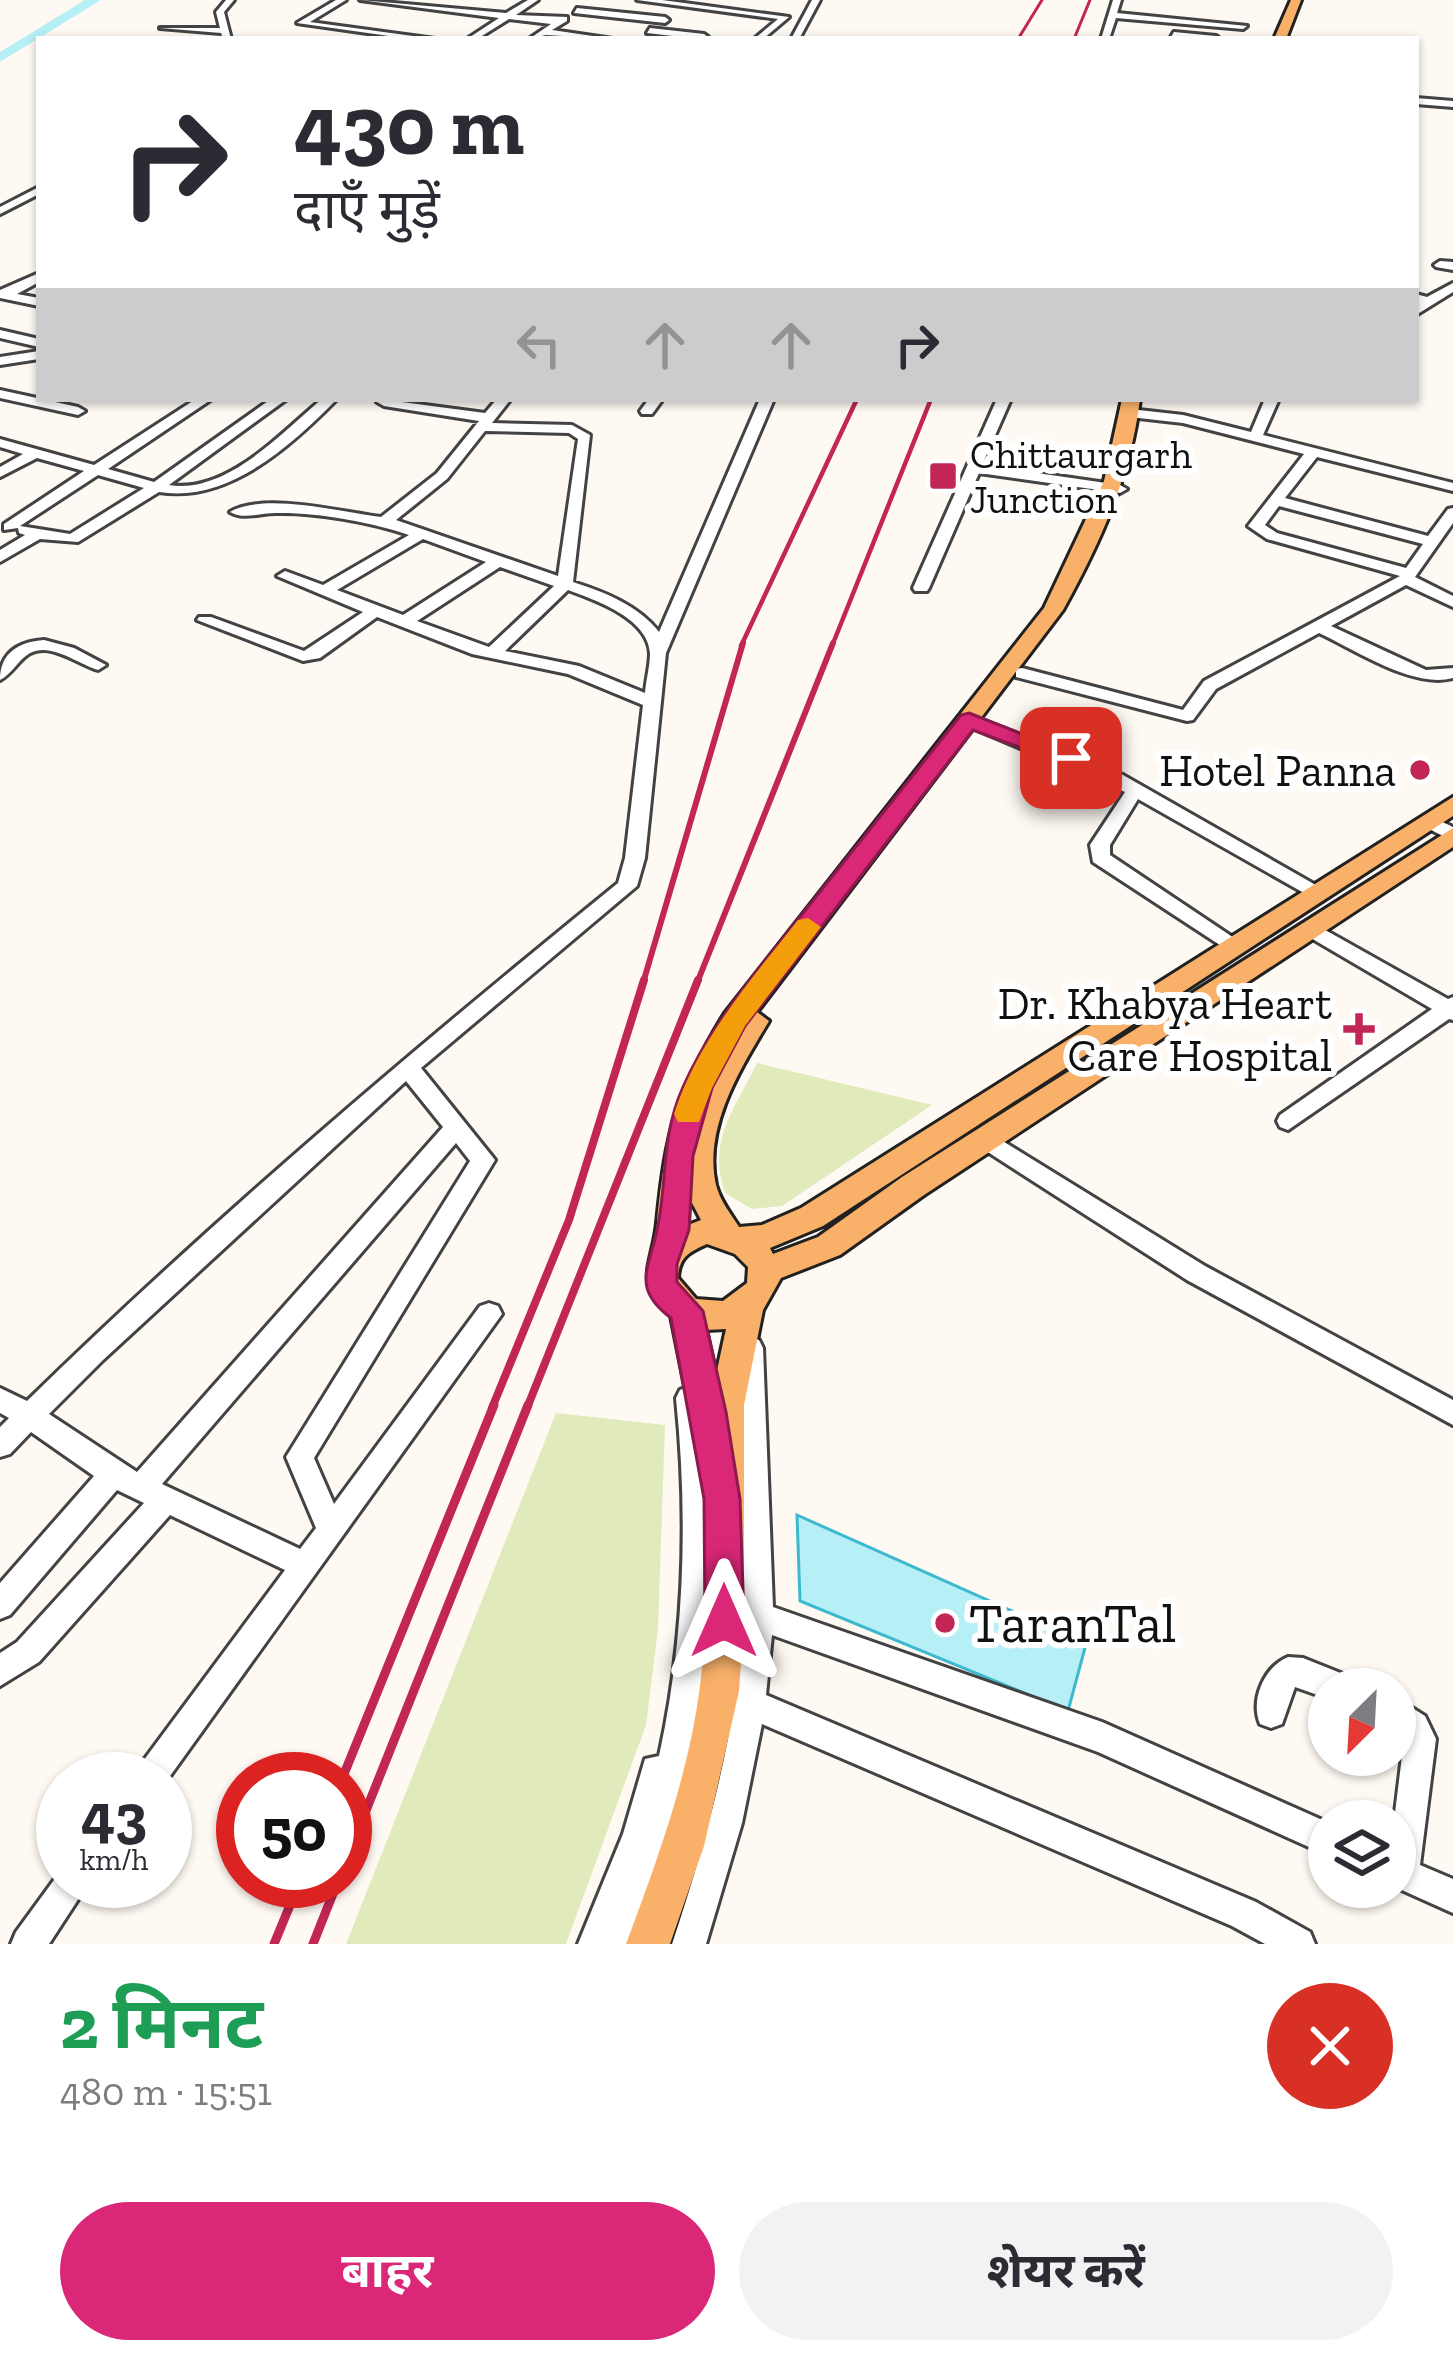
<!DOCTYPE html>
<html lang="hi">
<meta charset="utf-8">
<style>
:root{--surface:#fff;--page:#f2f2f3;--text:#2b2b33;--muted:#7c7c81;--accent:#db2777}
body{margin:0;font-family:"Zilla Slab","Noto Sans Devanagari",serif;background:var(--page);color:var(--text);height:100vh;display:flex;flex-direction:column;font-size:45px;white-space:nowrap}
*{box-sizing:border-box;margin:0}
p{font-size:39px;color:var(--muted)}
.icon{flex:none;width:66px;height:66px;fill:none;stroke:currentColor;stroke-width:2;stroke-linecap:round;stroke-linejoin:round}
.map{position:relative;height:1944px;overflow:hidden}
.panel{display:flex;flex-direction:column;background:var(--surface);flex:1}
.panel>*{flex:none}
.hud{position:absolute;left:36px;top:36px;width:1383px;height:366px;border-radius:0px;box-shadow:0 3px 9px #0004;background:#fff;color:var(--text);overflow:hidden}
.needle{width:78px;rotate:204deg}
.tools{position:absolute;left:1308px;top:1668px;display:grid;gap:24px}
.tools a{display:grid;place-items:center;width:108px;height:108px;border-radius:50%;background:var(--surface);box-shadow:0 3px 9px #0004;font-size:60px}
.speed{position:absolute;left:36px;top:1752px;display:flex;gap:24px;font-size:60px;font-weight:700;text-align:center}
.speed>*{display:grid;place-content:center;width:156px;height:156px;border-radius:50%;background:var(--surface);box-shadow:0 3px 9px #0004;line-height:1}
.speed small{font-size:30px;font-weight:400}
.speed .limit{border:18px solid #d22;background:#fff;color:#111}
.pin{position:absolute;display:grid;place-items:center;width:102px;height:102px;color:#fff;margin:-51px;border-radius:24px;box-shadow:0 6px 18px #0006}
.me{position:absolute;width:132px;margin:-66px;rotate:0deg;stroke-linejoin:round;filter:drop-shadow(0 0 9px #0008)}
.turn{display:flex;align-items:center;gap:42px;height:252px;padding:0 60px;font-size:54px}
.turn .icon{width:156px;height:156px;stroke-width:2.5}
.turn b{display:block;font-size:84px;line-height:102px}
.lanes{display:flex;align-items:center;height:114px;padding:0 60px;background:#0003;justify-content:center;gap:60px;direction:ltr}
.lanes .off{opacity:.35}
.round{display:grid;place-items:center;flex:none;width:126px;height:126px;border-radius:63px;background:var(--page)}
.summary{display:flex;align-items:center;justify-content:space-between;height:204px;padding:0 60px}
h1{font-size:72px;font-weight:700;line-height:90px;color:#1e9e55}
.primary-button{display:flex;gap:24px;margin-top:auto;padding:24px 60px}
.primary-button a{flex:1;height:138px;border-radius:72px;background:var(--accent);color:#fff;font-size:48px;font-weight:700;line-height:138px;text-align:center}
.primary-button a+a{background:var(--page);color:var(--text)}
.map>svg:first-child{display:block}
.green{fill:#e0eabb}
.water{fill:#b7eff7;stroke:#3db9cf;stroke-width:3}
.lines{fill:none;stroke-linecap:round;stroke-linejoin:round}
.river{fill:#b7eff7;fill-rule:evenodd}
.minor-casing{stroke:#434343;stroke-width:6}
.major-casing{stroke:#212121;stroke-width:6}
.minor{fill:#fff;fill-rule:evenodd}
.major{fill:#f9b169;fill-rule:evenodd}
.rail-far4{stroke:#c22655;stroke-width:3}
.rail-far3{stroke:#c22655;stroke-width:4.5}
.rail-far2{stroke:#c22655;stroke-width:6}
.rail-far1{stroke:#c22655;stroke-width:8}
.rail{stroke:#c22655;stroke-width:9}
.route{fill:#db2777;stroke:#8e194d;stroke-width:3}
.slow{fill:#f59e0b}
.poi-dot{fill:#c22655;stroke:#fff;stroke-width:4.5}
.labels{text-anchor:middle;stroke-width:12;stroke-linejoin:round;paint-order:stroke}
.far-poi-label{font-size:39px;fill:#101010;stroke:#fff;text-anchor:start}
.poi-label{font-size:45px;fill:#101010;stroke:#fff;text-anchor:end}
.near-poi-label{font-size:54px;fill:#101010;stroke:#fff;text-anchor:start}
</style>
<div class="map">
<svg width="1453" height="1944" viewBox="0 0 1453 1944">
<rect width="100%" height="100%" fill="#fff9f3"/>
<g class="green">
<path d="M757,1063l175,42 -150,101 -30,3 -27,-16c-18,-53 9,-82 32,-130z"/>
<path d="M556,1413l109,12 -7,204 -12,96 -80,219h-220z"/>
</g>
<path class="water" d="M797,1515l289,129 -18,67 -268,-110z"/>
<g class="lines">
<path class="river" d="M85,0h16l-101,62v-10z"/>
<g class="minor-casing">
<g id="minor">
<path d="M226,0h8l-10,12 7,27h-8l-2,-6 -61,-5h60l-4,-16z"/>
<path d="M336,0h10l-36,22 125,17h-25l-113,-16z"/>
<path d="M360,0l146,13 22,-13h10l-22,15 51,2v4l-15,9 61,9 -67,-4 -17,4 22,-15 -42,-5 -32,20h-10l32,-21z"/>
<path d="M637,0h25l127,17 -26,22h-9l24,-20z"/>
<path d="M812,0h8l-21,39h-8z"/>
<path d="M1113,0h8l-4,13 130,13 -4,3 -127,-11 -7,21h-8z"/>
<path d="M577,8l88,9 4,3 -4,3 -91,-10z"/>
<path d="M650,28l54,6 4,3 -10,2 -51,-6z"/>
<path d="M1174,32l42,4 4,3 -49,-2z"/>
<path d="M1416,98l37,3v6l-37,-3z"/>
<path d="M39,187v7l-39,20v-7z"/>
<path d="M1440,261l13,1v8l-17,-3 -2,-2z"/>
<path d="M39,273v9l-22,12 22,4v8l-39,-8v-8z"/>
<path d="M1453,283v9l-37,23 3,-13h-3v-8l11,3z"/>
<path d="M0,330l39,9v8l-39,-9z"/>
<path d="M39,351v8l-39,6v-8z"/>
<path d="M0,390l78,17 7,4 -7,4 -78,-17z"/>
<path d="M196,399h16l-104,70 46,13 117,-83h16l-118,86c58,9 112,-52 153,-86h15c-46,47 -109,104 -178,93l-81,50 -38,-3 -40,23v-12l25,-15 -6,-2 -1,-5 -14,2v-6l80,-53 -47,-13 -37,19v-10l23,-13 -23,-7v-8l94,26zM98,475l46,13 -74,46 -50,-8z"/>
<path d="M379,399l106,14 12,-14h14l-19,24 80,2 18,10 -17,147c31,10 65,23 86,50l101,-233h14l-108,254 -21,205 -8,28 -216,182 74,92 -181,298 20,46 146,-198 9,-3 9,3 4,8 -337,469v-4h-32l5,-11 147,-198 -115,-55 -131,147 -39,24v-33l17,-11 127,-139 -27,-13 -107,125 -10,4v-36l94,-107 -63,-44 -21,22 -10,3v-30l9,-9 -9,-5v-25l27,13c187,-183 388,-353 591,-518l7,-25 18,-153 -75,-31 -96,-20 -95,-37 -57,41 -17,3 -106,-41 2,-3h12l93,34 59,-39 -86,-36 8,-5 38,14 86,-50c-37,-13 -94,-23 -133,-22 -16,0 -33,7 -46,-1 33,-20 111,0 151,5l56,-44 42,-52 -95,-15 -7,-4zM485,431l84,2 9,6 -20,137 -162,-56 51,-41zM423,539l63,23 -83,53 -66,-25zM500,567l54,19 -65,61 -72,-26zM568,590c27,10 80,28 82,63 0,13 -4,27 -5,40l-66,-27 -74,-15zM406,1081l37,46 -306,345 -88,-58 54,-54zM456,1143l14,18 -184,296 30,71 -16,21 -138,-65z"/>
<path d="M649,399h14l-11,15h-10l-2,-3z"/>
<path d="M997,399h14l-29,66 138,20 7,4 -7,4 -141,-20 -50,115 -2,3h-12l-2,-3z"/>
<path d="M1265,399h14l-16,36 190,48v8l-136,-34 -32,41 143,38 20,-27 5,-1v15l-38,54 38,19v11l-47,-22 -75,41 95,44 27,-2v10c-40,11 -97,-28 -134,-45l-103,56 -23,31 -6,1 -171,-44v-8l6,-1 161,42 21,-29 196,-105 -133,-37 -19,-13 56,-72 -121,-31 -53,-6 -7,-4 7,-4 53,6 68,17zM1279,506l144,38 -17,24 -129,-35 -12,-8z"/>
<path d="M44,640l30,8 32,17 -8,5c-20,-6 -47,-28 -68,-17 -12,7 -18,21 -30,27 0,-27 18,-38 44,-40z"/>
<path d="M969,715l154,60 205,117 -10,7 -7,-2 -173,-98 -28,46v10l136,91 -10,7 -7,-2 -136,-89 -3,-17 35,-53 -162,-68v-8z"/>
<path d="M1430,816l23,11v14l-30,-15 -3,-4z"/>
<path d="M1311,922l137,77 5,-2v23l-4,-1 -161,111 -8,-3 -3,-6 3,-6 152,-106 -128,-75 -3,-5z"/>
<path d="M988,1132l217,134 248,134v25l-266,-145 -207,-133 -4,-6 4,-6z"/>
<path d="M750,1337l9,3 4,8 10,259 329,115 227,101v33l-231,-104 -326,-117 -6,60 490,207 54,30 5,12h-50l-33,-18 -470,-202 -20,99 -36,121h-34c36,-108 66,-217 71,-330 4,-89 -6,-177 -6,-266l4,-8z"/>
<path d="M689,1386l9,4 4,8c17,149 9,297 -31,441 -9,36 -25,70 -38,105h-55l45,-110 22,-75 14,-3c26,-119 29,-238 17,-358l4,-8z"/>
<path d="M1288,1657l15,1 50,20 4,11h-28v10l-34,-12 -13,37 -11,4 -11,-4c-10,-24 4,-57 28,-67z"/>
<path d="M1395,1697l30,19 11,23 -16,126 33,14v34l-58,-26 -1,-66 10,-81 -9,-9z"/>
<path d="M62,1869l1,12h27l-41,63h-38l5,-12z"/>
</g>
</g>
<g class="major-casing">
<g id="major">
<path d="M1291,0h10l-15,39h-12z"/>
<path d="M1122,399h18c-9,76 -40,144 -77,211l-306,402 12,9c-28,47 -66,106 -53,164 4,16 15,29 23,42l23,-2 39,-17 652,-411v19l-630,410 -53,22 3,6 45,-17 84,-60 551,-349v19l-529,348 -84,60 -59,23 -18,32 -19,95v216l-5,70 -35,155 -34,98h-44c31,-83 63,-170 74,-258 10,-76 8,-154 9,-231l-8,-3 -5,-11 -25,-125c-39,-34 -18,-52 -14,-93 9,-92 19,-130 68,-210l319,-405 60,-127zM689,1197l12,23 -13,5zM707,1244l28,10 13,13 -1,16 -24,18 -27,-2 -18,-21c1,-21 11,-26 29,-34zM726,1329l-10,46 -10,-45z"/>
</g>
</g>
<use href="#minor" class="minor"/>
<use href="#major" class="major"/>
<g class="rail-far4">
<path d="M1018,39l24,-39"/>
<path d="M1074,39l16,-39"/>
</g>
<g class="rail-far3">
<path d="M741,646l116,-247"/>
<path d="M832,646l99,-247"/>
</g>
<g class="rail-far2">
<path d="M643,983l100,-340"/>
<path d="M697,983l136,-340"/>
</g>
<g class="rail-far1">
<path d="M492,1408l77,-188 75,-240"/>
<path d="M527,1408l171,-428"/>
</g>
<g class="rail">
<path d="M342,1779l152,-374"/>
<path d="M345,1863l183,-458"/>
<path d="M274,1944l26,-63"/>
<path d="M313,1944l25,-63"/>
</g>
</g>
<path class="route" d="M969,713l114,45 -12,8 -8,-3 -90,-33 -228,296 -33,62 -19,68 -4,74 -12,34v18l26,29 23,101 14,87 4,122 -6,13 -14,6 -13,-6 -6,-13 -1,-122 -33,-181c-40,-30 -22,-49 -14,-88 11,-50 3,-91 26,-143 27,-61 72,-113 113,-165 55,-69 110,-138 165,-207z"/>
<path class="slow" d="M808,918l13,9 -76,99 -33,62 -13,34h-21l-4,-8c24,-74 76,-133 124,-194z"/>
<g class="poi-dot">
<rect x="928" y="461" width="30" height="30" rx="6"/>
<circle cx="1420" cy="770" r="12"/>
<path d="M1353 1011h12v12h12v12h-12v12h-12v-12h-12v-12h12z"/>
<circle cx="945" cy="1623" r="12"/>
</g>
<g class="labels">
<g class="far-poi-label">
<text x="970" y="468">Chittaurgarh<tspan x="970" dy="45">Junction</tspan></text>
</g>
<g class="poi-label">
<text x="1396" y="786">Hotel Panna</text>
<text x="1332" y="1019">Dr. Khabya Heart<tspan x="1332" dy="52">Care Hospital</tspan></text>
</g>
<g class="near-poi-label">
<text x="969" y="1642">TaranTal</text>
</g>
</g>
</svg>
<div class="tools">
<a><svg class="needle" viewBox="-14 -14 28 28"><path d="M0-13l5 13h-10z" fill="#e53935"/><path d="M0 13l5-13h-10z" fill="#7c7c81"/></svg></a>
<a><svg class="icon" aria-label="layers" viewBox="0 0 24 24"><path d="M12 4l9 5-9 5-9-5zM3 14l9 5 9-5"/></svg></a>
</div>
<div class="speed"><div>43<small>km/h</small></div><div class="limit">50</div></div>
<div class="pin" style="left:1071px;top:758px;background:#d93025"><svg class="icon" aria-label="arrive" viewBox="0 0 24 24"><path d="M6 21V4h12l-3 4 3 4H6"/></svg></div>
<svg class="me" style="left:724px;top:1621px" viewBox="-20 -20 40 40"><path d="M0-17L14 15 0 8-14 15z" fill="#db2777" stroke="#fff" stroke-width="4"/></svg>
<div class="hud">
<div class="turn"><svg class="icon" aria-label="right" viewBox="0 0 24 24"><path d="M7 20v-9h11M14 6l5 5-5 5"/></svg><div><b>430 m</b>दाएँ मुड़ें</div></div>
<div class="lanes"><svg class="icon off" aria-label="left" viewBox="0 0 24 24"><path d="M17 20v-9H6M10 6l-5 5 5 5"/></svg><svg class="icon off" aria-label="ahead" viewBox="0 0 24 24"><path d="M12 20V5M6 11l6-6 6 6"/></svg><svg class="icon off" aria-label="ahead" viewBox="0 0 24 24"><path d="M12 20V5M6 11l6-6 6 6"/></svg><svg class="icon" aria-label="right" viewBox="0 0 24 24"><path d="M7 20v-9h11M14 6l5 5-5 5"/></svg></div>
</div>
</div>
<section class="panel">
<div class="summary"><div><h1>2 मिनट</h1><p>480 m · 15:51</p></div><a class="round" style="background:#d93025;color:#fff"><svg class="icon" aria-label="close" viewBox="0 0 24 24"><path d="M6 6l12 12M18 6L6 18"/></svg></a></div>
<div class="primary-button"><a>बाहर</a><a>शेयर करें</a></div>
</section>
